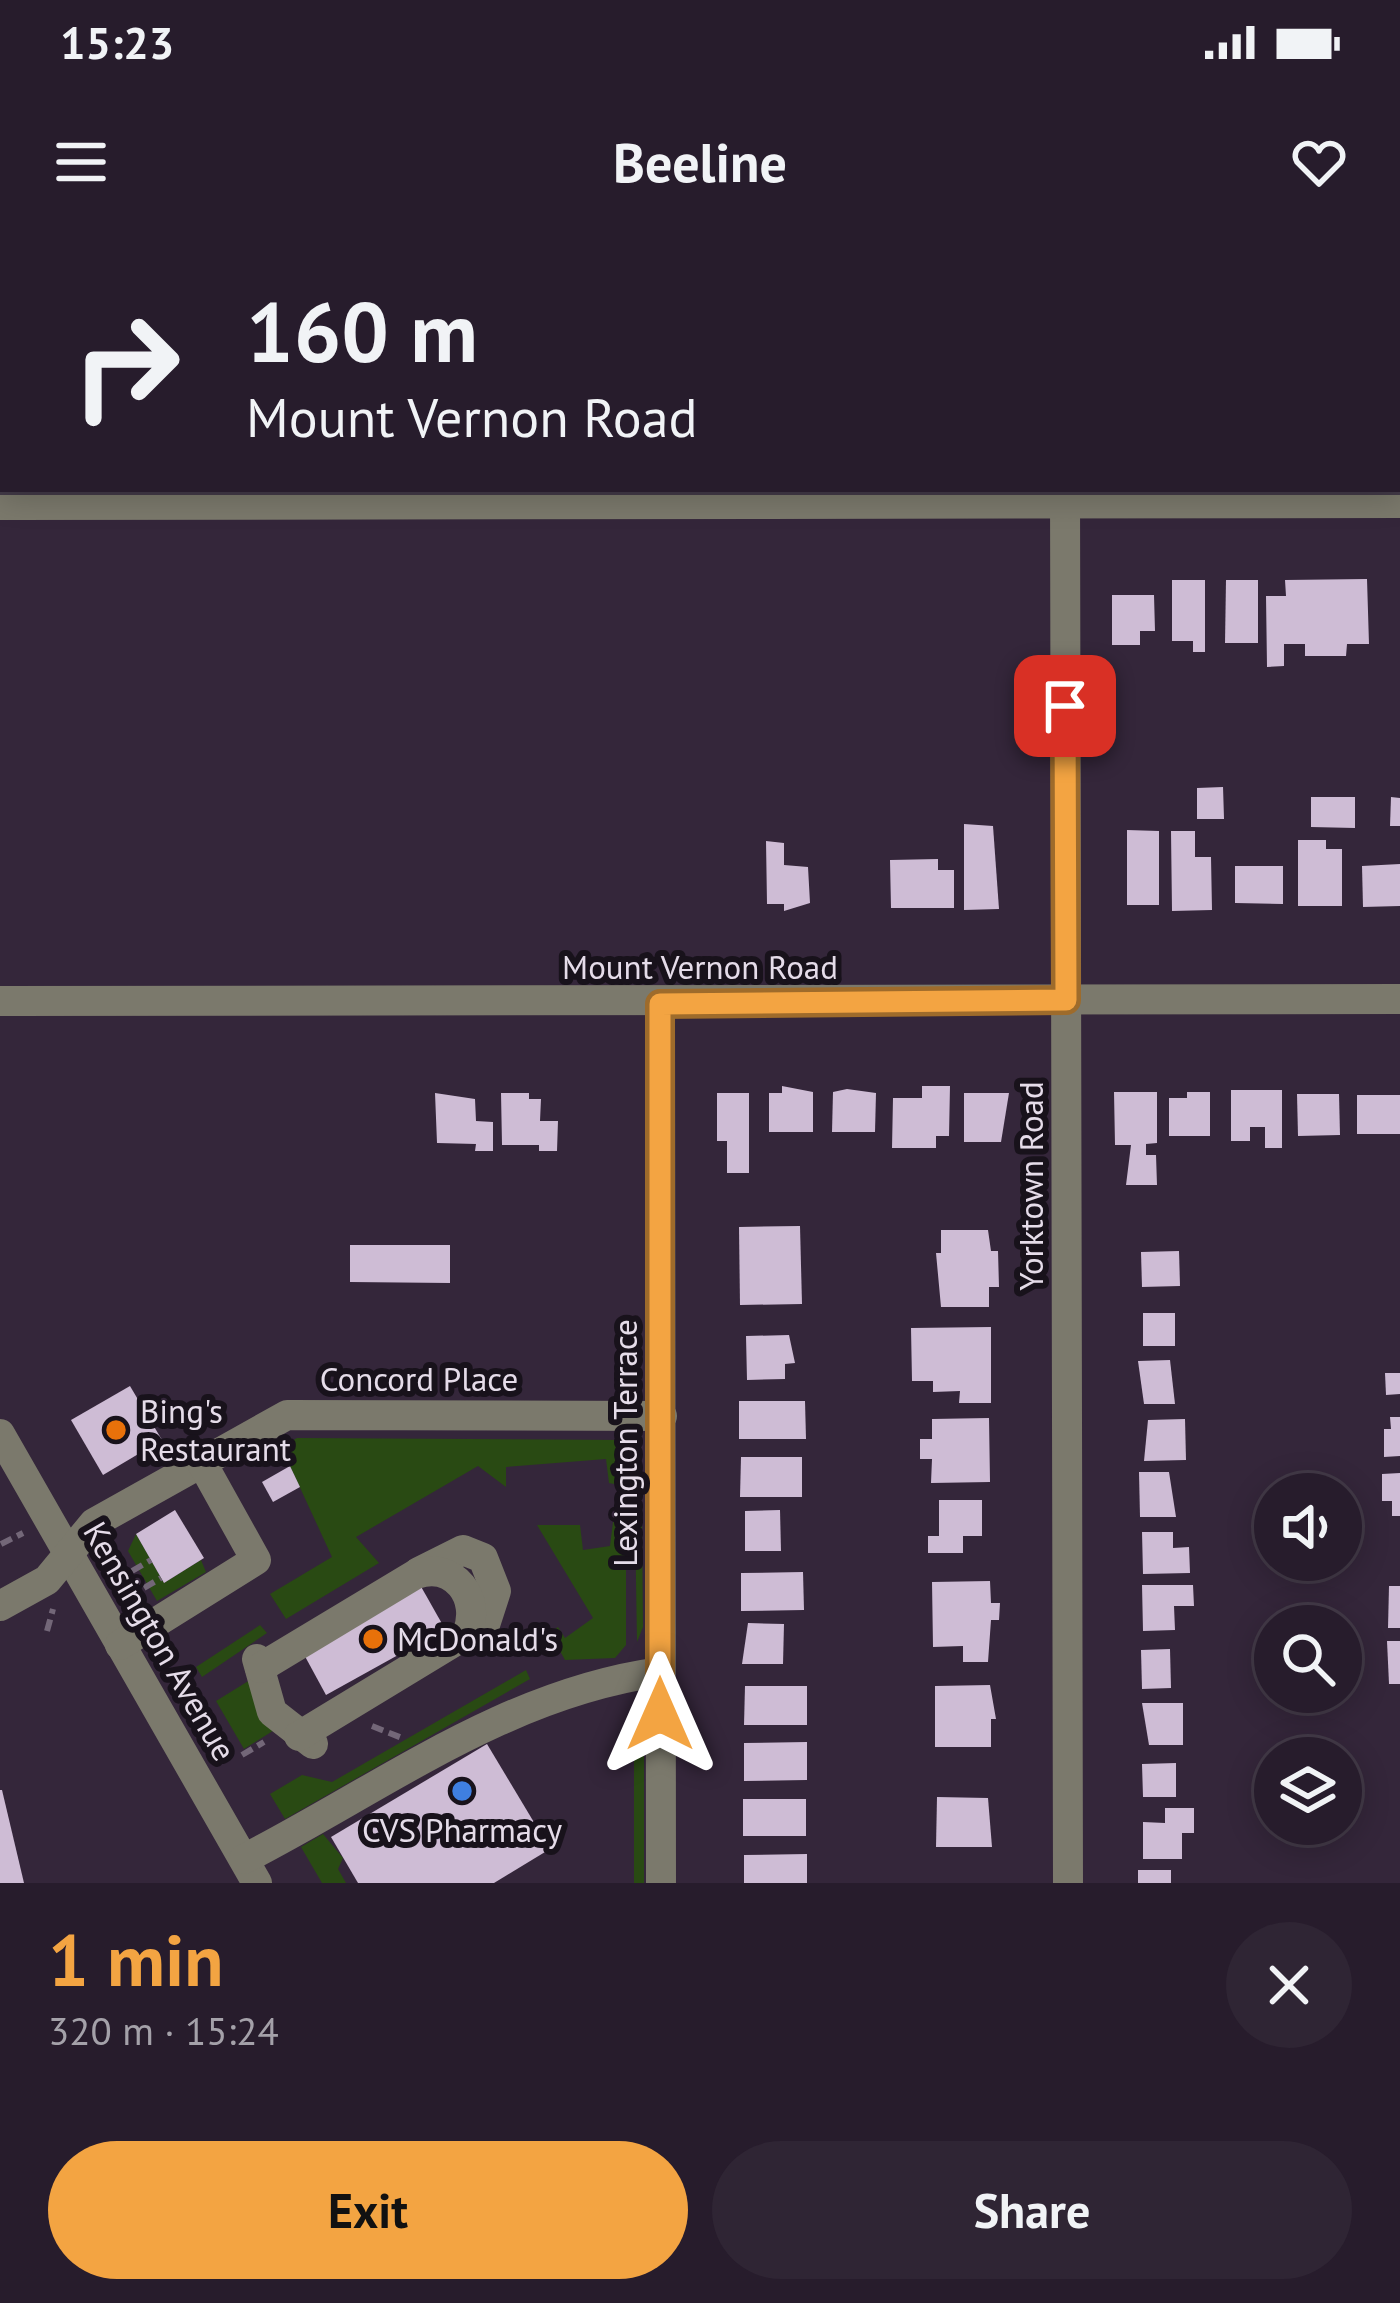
<!DOCTYPE html>
<meta charset="utf-8">
<style>
:root{--surface:#271c2c;--page:#2f2534;--text:#f1f3f6;--muted:#a4a1a9;--line:#433a48;--accent:#f3a442}
body{margin:0;font-family:"PT Sans",sans-serif;background:var(--page);color:var(--text);height:100vh;display:flex;flex-direction:column;font-size:45px;white-space:nowrap}
*{box-sizing:border-box;margin:0}
p{font-size:39px;color:var(--muted)}
.icon{flex:none;width:66px;height:66px;fill:none;stroke:currentColor;stroke-width:2;stroke-linecap:round;stroke-linejoin:round}
.map{position:relative;height:1643px;overflow:hidden}
.details{display:flex;flex-direction:column;background:var(--surface);flex:1}
.details>*{flex:none}
.banner{position:absolute;left:0px;top:0px;width:1401px;height:252px;box-shadow:0 6px 30px #0003,0 0 0 3px var(--line);background:#271c2c;color:var(--text);overflow:hidden}
.controls{position:absolute;left:1254px;top:1233px;display:grid;gap:24px}
.controls a{display:grid;place-items:center;width:108px;height:108px;border-radius:50%;background:var(--surface);box-shadow:0 6px 30px #0003,0 0 0 3px var(--line);font-size:60px}
.pin{position:absolute;display:grid;place-items:center;width:102px;height:102px;color:#fff;margin:-51px;border-radius:24px;box-shadow:0 6px 18px #0006}
.me{position:absolute;width:132px;margin:-66px;rotate:0deg;stroke-linejoin:round;filter:drop-shadow(0 0 9px #0008)}
.turn{display:flex;align-items:center;gap:42px;height:252px;padding:0 48px;font-size:54px}
.turn .icon{width:156px;height:156px;stroke-width:2.5}
.turn b{display:block;font-size:84px;line-height:102px}
.round{display:grid;place-items:center;flex:none;width:126px;height:126px;border-radius:63px;background:var(--page)}
.overview{display:flex;align-items:center;justify-content:space-between;height:204px;padding:0 48px}
h1{font-size:72px;font-weight:800;line-height:90px;color:var(--accent)}
.action{display:flex;gap:24px;margin-top:auto;padding:24px 48px}
.action a{flex:1;height:138px;border-radius:72px;background:var(--accent);color:#111;font-size:48px;font-weight:800;line-height:138px;text-align:center}
.action a+a{background:var(--page);color:var(--text)}
.status{display:flex;justify-content:space-between;align-items:center;height:84px;padding:0 60px;background:var(--surface);direction:ltr}
.status svg{height:33px;fill:currentColor}
header{display:flex;justify-content:space-between;align-items:center;height:156px;padding:0 48px;background:var(--surface);font-size:54px;font-weight:800}
.map>svg:first-child{display:block}
.green{fill:#294a13}
.building{fill:#cebcd5}
.lines{fill:none;stroke-linecap:round;stroke-linejoin:round}
.path{stroke:#736778;stroke-width:6;stroke-dasharray:12 6;stroke-linecap:butt}
.minor{stroke:#7b796c;stroke-width:30}
.route-casing{stroke:#9e6b2b;stroke-width:30}
.route{stroke:#f3a442;stroke-width:21}
.food-dot{fill:#e8710a;stroke:#18121b;stroke-width:4.5}
.shop-dot{fill:#3f7fe0;stroke:#18121b;stroke-width:4.5}
.labels{text-anchor:middle;stroke-width:12;stroke-linejoin:round;paint-order:stroke}
.street-label{font-size:33px;fill:#e5dce9;stroke:#18121b}
.poi-label{font-size:33px;fill:#e5dce9;stroke:#18121b;text-anchor:start}
</style>
<div class="status"><b>15:23</b><svg viewBox="0 0 49 12"><path d="M0 12V9h3v3zM5 12V6h3v6zM10 12V3h3v9zM15 12V0h3v12zM26 1h20v11H26zM47 4h2v5h-2z"/></svg></div>
<header><svg class="icon" aria-label="menu" viewBox="0 0 24 24"><path d="M4 6h16M4 12h16M4 18h16"/></svg>Beeline<svg class="icon" aria-label="heart" viewBox="0 0 24 24"><path d="M12 20l-8-8c-3-5 5-10 8-4 3-6 11-1 8 4z"/></svg></header>
<div class="map">
<svg width="1400" height="1643" viewBox="0 0 1400 1643">
<rect width="100%" height="100%" fill="#34263a"/>
<g class="green">
<path d="M200,0h1200v21l-2,-18z"/>
<path d="M297,1198l328,2v46l-16,-3 -3,-24 -100,8v20l-28,-21 -122,71 23,26 -93,56 -16,-25 62,-37 -42,-91 -3,-22z"/>
<path d="M635,1278l7,6 1,103 -6,15z"/>
<path d="M613,1282l13,3v120l-11,13 -50,2 -15,-27 8,-6 7,11 28,-20 -56,-93h43l3,25 27,-4z"/>
<path d="M136,1294l28,49 37,-23 5,12 -49,29 -29,-50z"/>
<path d="M260,1385l7,8 -65,44 -6,-10z"/>
<path d="M526,1430l4,9 -245,140 -15,-25 32,-19 30,7z"/>
<path d="M250,1440l26,49 -32,20 -28,-48z"/>
<path d="M634,1488l10,19v136h-10z"/>
<path d="M323,1594l20,24 -5,11 8,14h-24l-21,-36z"/>
</g>
<g class="building">
<path d="M1367,339l2,65h-22l-1,12h-41v-12h-21v22l-17,1 -1,-71h20l-1,-16z"/>
<path d="M1172,340h33v72h-12v-11h-21z"/>
<path d="M1226,340h32v63h-33z"/>
<path d="M1112,355h42l1,36h-15v14h-28z"/>
<path d="M1223,547l1,32h-27v-31z"/>
<path d="M1311,557h44v31l-44,-1z"/>
<path d="M1391,557l9,1v28h-10z"/>
<path d="M964,584l29,2 6,83 -35,1z"/>
<path d="M1127,590l32,1v74h-32z"/>
<path d="M1171,591h24v26h16l1,53 -40,1z"/>
<path d="M1298,600h28v9h16v57h-44z"/>
<path d="M766,601l18,2v22l24,2 2,36 -26,8v-7h-17z"/>
<path d="M938,619v11h16v38h-63l-1,-48z"/>
<path d="M1400,624v42l-37,1 -1,-41z"/>
<path d="M1235,626h48v38l-48,-1z"/>
<path d="M782,846l31,6v40h-44v-39h13z"/>
<path d="M922,846h28l-1,50h-13v12h-44l1,-50h29z"/>
<path d="M847,849l29,4 -1,39h-43l1,-40z"/>
<path d="M1231,850h51v58h-17v-21h-15v14h-19z"/>
<path d="M1114,852h43v51l-11,1v11h10l1,30h-31l5,-40h-16z"/>
<path d="M1187,852h23v44h-41v-38h18z"/>
<path d="M435,853l40,6 1,22 17,1v29h-18l1,-7 -39,-1z"/>
<path d="M501,853h28v6h12l-1,22h18l-1,30h-18v-6h-37z"/>
<path d="M717,853h32v80h-22v-32h-10z"/>
<path d="M964,853h45l-8,49h-37z"/>
<path d="M1297,854h42l1,41 -42,1z"/>
<rect x="1357" y="855" width="43" height="39"/>
<path d="M800,986l2,78 -62,1 -1,-78z"/>
<path d="M941,990h47l3,21h7l1,36h-10v20h-48l-5,-54h5z"/>
<path d="M350,1005h100v38l-100,-1z"/>
<path d="M1179,1011l1,35 -38,1 -1,-35z"/>
<rect x="1143" y="1073" width="32" height="33"/>
<path d="M991,1087v76h-32l1,-12 -27,1v-11h-21l-1,-53z"/>
<path d="M789,1095l6,28 -10,1v15l-38,1 -1,-44z"/>
<path d="M1170,1120l5,44h-31l-6,-43z"/>
<path d="M1385,1133h15v21l-14,1z"/>
<path d="M130,1146l32,54 -59,35 -32,-55z"/>
<path d="M739,1161h66l1,38h-67z"/>
<path d="M1390,1177h10v39l-16,1v-28h7z"/>
<path d="M989,1178l1,64 -59,1 1,-24h-12v-20h12v-20z"/>
<path d="M1185,1179l1,41 -42,1 4,-41z"/>
<path d="M741,1217h61v40h-62z"/>
<path d="M290,1226l10,21 -27,15 -11,-20z"/>
<path d="M1139,1232h30l7,45h-36z"/>
<path d="M1400,1233v43h-8v-15h-10v-27z"/>
<path d="M939,1260h43v36h-19v17h-35v-17h11z"/>
<path d="M175,1270l29,48 -40,25 -28,-49z"/>
<path d="M780,1270l1,41h-36v-40z"/>
<path d="M1142,1292h31v16l16,-1 1,26 -47,1z"/>
<path d="M803,1332l1,38 -63,1v-38z"/>
<path d="M990,1341l1,22h9l-1,17h-8l-3,42h-25v-16l-30,1 -1,-65z"/>
<path d="M419,1343l26,46 -119,66 -25,-46z"/>
<path d="M1142,1345h51l1,21h-20l1,24 -32,1z"/>
<path d="M1389,1346h11v42h-12z"/>
<path d="M748,1383l36,1 -1,40h-41z"/>
<path d="M1387,1401h13v43h-11z"/>
<path d="M1170,1409l1,39 -29,1 -1,-39z"/>
<path d="M990,1445l6,34h-5v28h-56v-61z"/>
<path d="M745,1446h62v39h-63z"/>
<path d="M1142,1463h41v42h-34z"/>
<path d="M807,1502v38l-63,1v-38z"/>
<path d="M487,1504l63,105 -56,34h-136l-27,-46z"/>
<path d="M1176,1523v34h-33l-1,-33z"/>
<path d="M0,1550h2l22,93h-24z"/>
<path d="M937,1557l51,1 4,49h-56z"/>
<rect x="743" y="1559" width="63" height="37"/>
<path d="M1165,1568h29v25h-12v26h-39v-37l22,1z"/>
<path d="M807,1614v29h-63v-28z"/>
<rect x="1138" y="1630" width="33" height="13"/>
</g>
<g class="lines">
<g class="path">
<path d="M1063,3v-3"/>
<path d="M1,1304l22,-11"/>
<path d="M132,1331l19,-11"/>
<path d="M144,1348l17,-10"/>
<path d="M47,1391l6,-22"/>
<path d="M372,1486l30,12"/>
<path d="M242,1515l22,-13"/>
</g>
<g class="minor">
<path d="M1065,249l3,1394"/>
<path d="M0,265l1400,-2"/>
<path d="M0,761l1400,-2"/>
<path d="M660,764l1,879"/>
<path d="M0,1194l257,449"/>
<path d="M419,1332l44,-22 20,8 13,33 -11,34 -18,9"/>
<path d="M0,1366l47,-26 47,-57 193,-108 375,1"/>
<path d="M120,1405l136,-85 -54,-97"/>
<path d="M257,1419l15,53 41,32"/>
<path d="M260,1428l156,-94c38,-13 66,24 51,60l-168,102"/>
<path d="M244,1619c135,-69 261,-166 416,-187"/>
</g>
</g>
<g class="lines">
<g class="route-casing">
<path id="route" d="M660,1474v-710l406,-4 -1,-294"/>
</g>
<use href="#route" class="route"/>
</g>
<g class="food-dot">
<circle cx="116" cy="1190" r="12"/>
<circle cx="373" cy="1399" r="12"/>
</g>
<circle class="shop-dot" cx="462" cy="1551" r="12"/>
<g class="labels">
<g class="street-label">
<text x="700" y="739">Mount Vernon Road</text>
<text transform="translate(1031 946) rotate(-90)" y="12">Yorktown Road</text>
<text x="419" y="1151">Concord Place</text>
<text transform="translate(625 1203) rotate(-90)" y="12">Lexington Terrace</text>
<text transform="translate(160 1401) rotate(60)" y="12">Kensington Avenue</text>
</g>
<g class="poi-label">
<text x="140" y="1183">Bing's<tspan x="140" dy="38">Restaurant</tspan></text>
<text x="397" y="1411">McDonald's</text>
<text x="462" y="1602" text-anchor="middle">CVS Pharmacy</text>
</g>
</g>
</svg>
<div class="controls">
<a><svg class="icon" aria-label="sound" viewBox="0 0 24 24"><path d="M4 9h4l5-4v14l-5-4H4zM17 9q2 3 0 6"/></svg></a>
<a><svg class="icon" aria-label="search" viewBox="0 0 24 24"><circle cx="10" cy="10" r="6"/><path d="M15 15l6 6"/></svg></a>
<a><svg class="icon" aria-label="layers" viewBox="0 0 24 24"><path d="M12 4l9 5-9 5-9-5zM3 14l9 5 9-5"/></svg></a>
</div>
<div class="pin" style="left:1065px;top:466px;background:#d93025"><svg class="icon" aria-label="arrive" viewBox="0 0 24 24"><path d="M6 21V4h12l-3 4 3 4H6"/></svg></div>
<svg class="me" style="left:660px;top:1474px" viewBox="-20 -20 40 40"><path d="M0-17L14 15 0 8-14 15z" fill="#f3a442" stroke="#fff" stroke-width="4"/></svg>
<div class="banner">
<div class="turn"><svg class="icon" aria-label="right" viewBox="0 0 24 24"><path d="M7 20v-9h11M14 6l5 5-5 5"/></svg><div><b>160 m</b>Mount Vernon Road</div></div>
</div>
</div>
<section class="details">
<div class="overview"><div><h1>1 min</h1><p>320 m · 15:24</p></div><a class="round"><svg class="icon" aria-label="close" viewBox="0 0 24 24"><path d="M6 6l12 12M18 6L6 18"/></svg></a></div>
<div class="action"><a>Exit</a><a>Share</a></div>
</section>
